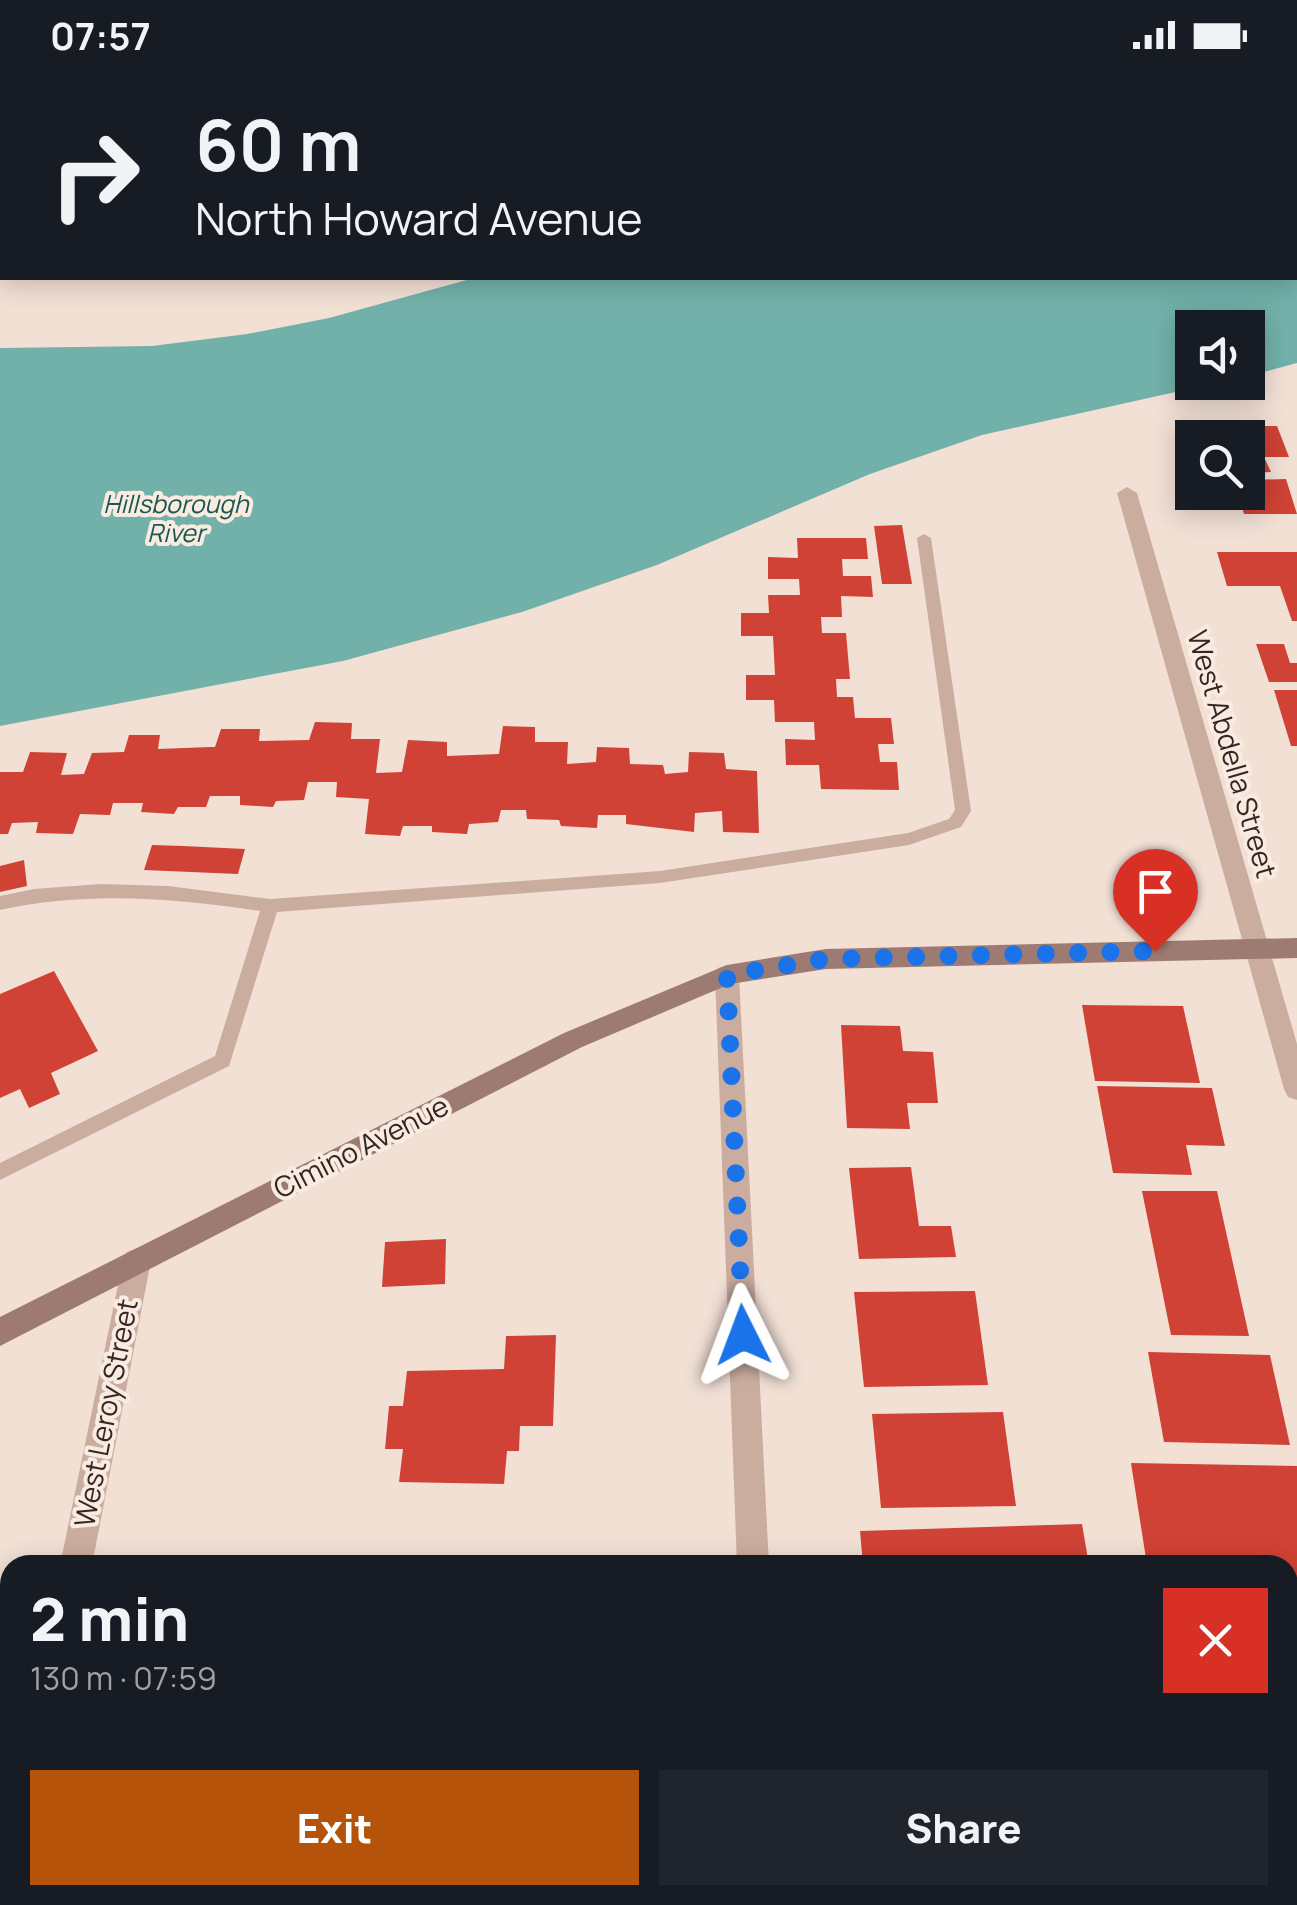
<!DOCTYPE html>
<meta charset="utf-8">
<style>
:root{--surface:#171b24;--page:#20242c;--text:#f1f3f6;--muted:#9ea1a6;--accent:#b45309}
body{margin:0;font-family:Manrope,sans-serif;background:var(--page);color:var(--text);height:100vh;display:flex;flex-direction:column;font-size:38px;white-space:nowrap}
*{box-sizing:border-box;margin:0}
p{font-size:32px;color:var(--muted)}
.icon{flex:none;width:55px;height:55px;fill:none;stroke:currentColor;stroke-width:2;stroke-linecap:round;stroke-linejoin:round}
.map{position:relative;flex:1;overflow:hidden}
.sheet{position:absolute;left:0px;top:1485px;width:1298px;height:350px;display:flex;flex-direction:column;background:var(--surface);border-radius:30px 30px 0 0;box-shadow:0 5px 25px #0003}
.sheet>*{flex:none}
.guide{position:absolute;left:0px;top:0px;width:1298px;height:210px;box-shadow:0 5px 25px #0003;background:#171b24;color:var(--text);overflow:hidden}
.controls{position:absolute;left:1175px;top:240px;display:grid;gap:20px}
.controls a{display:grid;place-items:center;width:90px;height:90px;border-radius:0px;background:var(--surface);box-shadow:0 5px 25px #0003;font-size:50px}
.pin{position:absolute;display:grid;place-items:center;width:85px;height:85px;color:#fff;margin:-102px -42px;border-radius:50% 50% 50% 0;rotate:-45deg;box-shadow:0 0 10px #0007}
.pin .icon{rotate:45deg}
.me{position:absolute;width:110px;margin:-55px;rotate:357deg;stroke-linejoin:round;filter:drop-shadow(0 0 8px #0008)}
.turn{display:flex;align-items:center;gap:35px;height:210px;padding:0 30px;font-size:45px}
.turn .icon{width:130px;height:130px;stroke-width:2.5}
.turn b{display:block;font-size:70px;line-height:85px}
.round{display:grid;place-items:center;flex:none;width:105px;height:105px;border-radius:0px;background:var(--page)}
.headline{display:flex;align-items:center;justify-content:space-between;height:170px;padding:0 30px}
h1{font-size:60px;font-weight:800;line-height:75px}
.action{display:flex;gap:20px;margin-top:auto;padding:20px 30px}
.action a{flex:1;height:115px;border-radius:0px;background:var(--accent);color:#fff;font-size:40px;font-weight:800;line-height:115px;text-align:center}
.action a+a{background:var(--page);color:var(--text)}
.status{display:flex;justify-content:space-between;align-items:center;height:70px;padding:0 50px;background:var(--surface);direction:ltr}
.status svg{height:28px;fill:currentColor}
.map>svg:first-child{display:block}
.water{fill:#72b1aa}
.building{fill:#d04235}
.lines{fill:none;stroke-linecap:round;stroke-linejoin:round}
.lane{fill:#cbada0;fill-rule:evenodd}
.street{fill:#cbada0;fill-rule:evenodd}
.secondary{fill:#9e7b72;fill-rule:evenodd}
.route{stroke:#1a73e8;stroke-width:18;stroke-dasharray:0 32.4}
.labels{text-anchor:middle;stroke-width:8;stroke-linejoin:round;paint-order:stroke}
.far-water-label{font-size:25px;font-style:italic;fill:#175852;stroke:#faebe1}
.street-label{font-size:28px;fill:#342624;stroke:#faebe1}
</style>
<div class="status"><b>07:57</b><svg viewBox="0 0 49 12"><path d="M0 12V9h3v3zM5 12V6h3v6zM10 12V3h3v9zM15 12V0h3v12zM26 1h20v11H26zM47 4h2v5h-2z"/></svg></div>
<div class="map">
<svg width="1297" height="1835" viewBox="0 0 1297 1835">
<rect width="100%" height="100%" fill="#f2e0d5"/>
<path class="water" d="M1105,0h192v293l-49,13v-48h-56v54l24,1 -234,52 -112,39 -213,91 -135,47 -179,49 -343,65v-378l152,-2 95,-12 82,-16 145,-40h821v-206z"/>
<g class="building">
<path d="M1277,356l12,31h-25l7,15 -23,1v-35h-39l-4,-11z"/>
<path d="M1286,409l11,35h-53l-7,-22h11v-12z"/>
<path d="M902,455l10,59h-30l-8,-58z"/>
<path d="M797,468h69l2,21h-26l1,17h28l2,21 -32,-1 1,21h-21l1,16h24l4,46h-14l1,18h16l2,21h36l3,26h-16l2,18h17l2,28 -78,-1 -2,-24h-33l-1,-26 30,1 -1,-18h-39l-1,-22h-28v-25h29l-2,-39h-32v-23h28l-1,-18h32l-1,-16h-31v-22l30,1z"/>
<path d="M1217,482h80v69h-5l-12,-35h-53z"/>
<path d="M1256,574h28l6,19h7v19h-28z"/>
<path d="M1274,620h23v56h-6z"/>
<path d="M315,652l37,1 -1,16h29l-4,34 26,-1 6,-32 39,2v14l52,-2 4,-28 32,1v15h33l-1,22 29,-2 1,-15 32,1 1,16 33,1 2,9 23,-2 1,-20 35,1 2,16 31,2 2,62 -36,-1 -1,-21 -27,2 -1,19 -68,-8v-9h-28l-1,13 -36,-2 -2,-6 -32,-1 -1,-9h-25l-3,12 -29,2 -2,10 -35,-2v-6h-29l-3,10 -35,-2 4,-35 -33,-2 1,-15h-29l-4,18 -28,1 -3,6 -33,-2v-9h-30l-4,11h-28l-4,7 -33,-2 2,-9h-30l-3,12 -30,-1 -7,20 -37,-1 2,-11 -26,1 -4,11h-8v-62h23l7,-20 37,1 -6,22 23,-1 8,-21 32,-1 5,-17h31l-2,14 52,-2h5l6,-18h39l-1,12 50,-1z"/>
<path d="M152,775l31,1 62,3 -7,25 -94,-4z"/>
<path d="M24,790l3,26 -27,6v-26z"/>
<path d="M54,901l44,80 -47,22 9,21 -31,14 -9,-19 -20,9v-104z"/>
<path d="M1082,935l101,1 17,77 -105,-2z"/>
<path d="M841,955l59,1 3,25 30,1 5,51h-31l3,26 -63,-1z"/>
<path d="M1097,1016l115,2 13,58 -39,-1 6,30 -79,-2z"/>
<path d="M911,1097l8,59h32l5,31 -97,2 -10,-91z"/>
<path d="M1142,1121h75l32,145 -78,-1z"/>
<path d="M446,1169l-1,45 -63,3 3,-45z"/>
<path d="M975,1221l13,94 -124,2 -10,-95z"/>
<path d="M556,1265l-3,91h-33l-1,25h-12l-3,33 -105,-2 4,-33h-18l4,-43h14l4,-35 97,-2 2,-33z"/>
<path d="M1148,1282l122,3 20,90 -126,-3z"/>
<path d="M1003,1342l13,94 -135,2 -9,-94z"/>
<path d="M1131,1393l166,3v128l-9,-1v-28h-141z"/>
<path d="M1082,1454l7,41h-226l-3,-34z"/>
<rect x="1288" y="1591" width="9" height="112"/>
<path d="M922,1825h127l1,10h-127z"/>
</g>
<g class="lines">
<g class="lane">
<rect x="291" y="0" width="10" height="2"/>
<path d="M924,464l7,4 40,273 -10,16 -52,18 -249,38 -383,29 -48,154 -229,114v-17l215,-107 45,-145c-88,-13 -172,-20 -260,-1v-14l34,-7 67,-5 67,2 102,13 390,-28 248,-38 41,-14 6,-9 -38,-272z"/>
<rect x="0" y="1774" width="10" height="24"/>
</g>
<g class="street">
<path d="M1127,417l10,6 160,551v56l-9,-3 -4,-8 -167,-596z"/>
<path d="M727,895l9,3 3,7 30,590h-32l-22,-590 3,-7z"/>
<path d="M137,1178l10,4 4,9 -59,304h-32l63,-304 4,-9z"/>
<path d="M10,1807v18h18l-2,10h-26v-24z"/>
<rect x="750" y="1825" width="36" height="10"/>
</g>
<path class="secondary" d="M1297,868v20l-471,11 -96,15 -148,63 -582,299v-29l564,-284 163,-68 99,-16z"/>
</g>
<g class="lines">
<path class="route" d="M743,1265l-16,-360 99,-16 329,-8"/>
</g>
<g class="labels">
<g class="far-water-label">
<text x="176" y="443">Hillsborough<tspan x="176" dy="29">River</tspan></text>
</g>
<g class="street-label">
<text transform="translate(1232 684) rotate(74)" y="10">West Abdella Street</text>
<text transform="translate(361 1077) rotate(-27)" y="10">Cimino Avenue</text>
<text transform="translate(106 1343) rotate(-79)" y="10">West Leroy Street</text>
</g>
</g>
</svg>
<div class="controls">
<a><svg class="icon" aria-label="sound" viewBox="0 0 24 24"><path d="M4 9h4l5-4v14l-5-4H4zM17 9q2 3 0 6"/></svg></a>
<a><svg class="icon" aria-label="search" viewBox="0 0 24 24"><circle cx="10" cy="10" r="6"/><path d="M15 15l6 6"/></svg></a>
</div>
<div class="pin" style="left:1155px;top:881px;background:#d93025"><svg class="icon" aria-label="arrive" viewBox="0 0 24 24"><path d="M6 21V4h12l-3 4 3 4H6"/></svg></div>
<svg class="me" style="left:743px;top:1265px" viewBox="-20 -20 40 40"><path d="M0-17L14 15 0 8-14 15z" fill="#1a73e8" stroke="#fff" stroke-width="4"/></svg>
<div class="guide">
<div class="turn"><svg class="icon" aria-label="right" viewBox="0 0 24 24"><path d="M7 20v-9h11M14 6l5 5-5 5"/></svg><div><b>60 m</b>North Howard Avenue</div></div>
</div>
<section class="sheet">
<div class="headline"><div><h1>2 min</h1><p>130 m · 07:59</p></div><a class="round" style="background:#d93025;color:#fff"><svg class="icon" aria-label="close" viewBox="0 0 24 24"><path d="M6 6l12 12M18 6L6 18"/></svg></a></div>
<div class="action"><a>Exit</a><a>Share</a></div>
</section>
</div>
